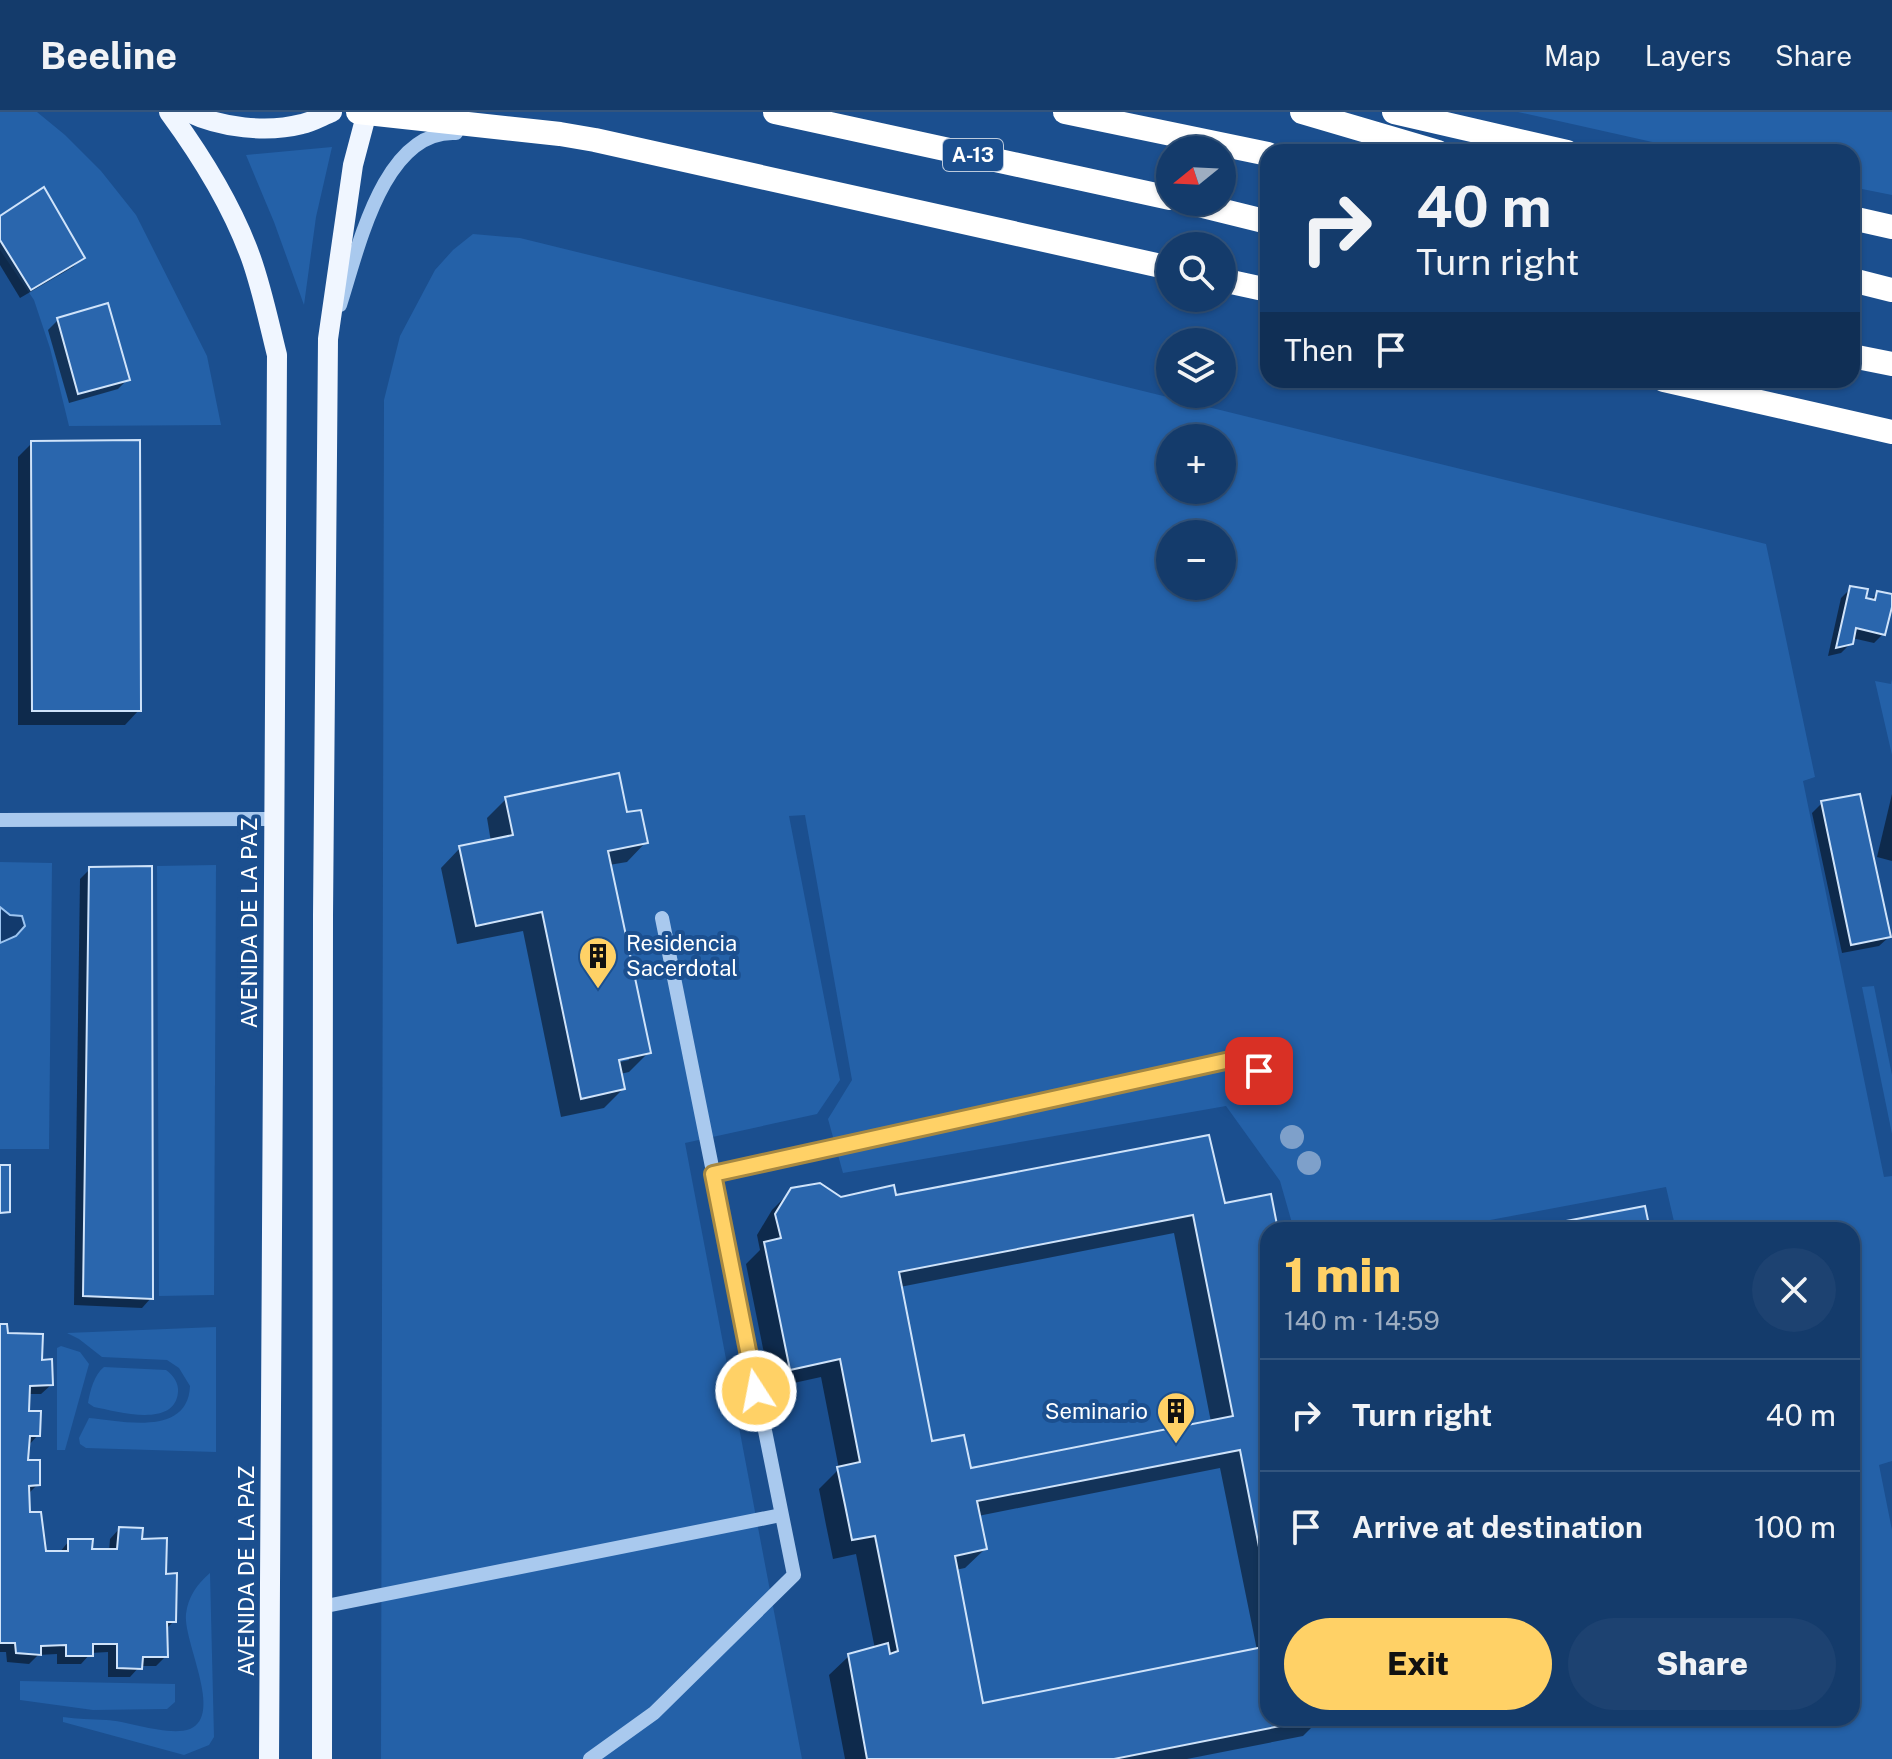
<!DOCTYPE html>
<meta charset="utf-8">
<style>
:root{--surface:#143b6b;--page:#1d4271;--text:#f1f3f6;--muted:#9dadc1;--line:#33557e;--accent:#ffd166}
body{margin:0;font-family:"Public Sans",sans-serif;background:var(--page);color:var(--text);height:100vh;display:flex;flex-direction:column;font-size:30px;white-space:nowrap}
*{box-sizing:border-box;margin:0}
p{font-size:26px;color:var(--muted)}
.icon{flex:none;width:44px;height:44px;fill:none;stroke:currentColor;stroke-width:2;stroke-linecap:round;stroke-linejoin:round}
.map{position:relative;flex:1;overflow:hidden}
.sheet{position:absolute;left:1260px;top:1110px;width:600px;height:504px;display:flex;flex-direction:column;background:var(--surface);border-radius:24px;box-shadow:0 2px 6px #0004,0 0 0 2px var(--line)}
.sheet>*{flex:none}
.top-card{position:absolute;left:1260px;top:32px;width:600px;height:244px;border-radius:24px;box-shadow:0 2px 6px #0004,0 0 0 2px var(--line);background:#143b6b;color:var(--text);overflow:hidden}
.needle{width:52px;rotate:252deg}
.controls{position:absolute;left:1156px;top:24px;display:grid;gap:16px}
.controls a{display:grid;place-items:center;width:80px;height:80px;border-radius:50%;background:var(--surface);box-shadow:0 2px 6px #0004,0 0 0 2px var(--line);font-size:40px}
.pin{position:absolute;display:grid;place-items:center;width:68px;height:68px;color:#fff;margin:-34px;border-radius:16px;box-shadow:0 4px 12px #0006}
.me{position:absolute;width:88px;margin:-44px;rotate:349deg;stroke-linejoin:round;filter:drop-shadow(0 0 6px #0008)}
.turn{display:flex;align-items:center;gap:28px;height:168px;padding:0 24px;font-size:36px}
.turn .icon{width:104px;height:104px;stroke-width:2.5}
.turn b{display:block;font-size:56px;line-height:68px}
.then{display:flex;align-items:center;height:76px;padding:0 24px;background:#0003;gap:16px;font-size:30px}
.round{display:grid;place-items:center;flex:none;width:84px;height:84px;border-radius:42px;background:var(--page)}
.overview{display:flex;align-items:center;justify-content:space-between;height:136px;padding:0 24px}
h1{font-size:48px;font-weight:800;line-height:60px;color:var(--accent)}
.button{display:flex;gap:16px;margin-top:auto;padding:16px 24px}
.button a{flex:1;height:92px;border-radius:48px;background:var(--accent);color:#111;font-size:32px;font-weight:800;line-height:92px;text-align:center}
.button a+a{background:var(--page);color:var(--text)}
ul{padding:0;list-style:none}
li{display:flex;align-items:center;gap:24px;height:112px;padding:0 24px;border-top:2px solid var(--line)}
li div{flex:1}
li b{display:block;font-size:30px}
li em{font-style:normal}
header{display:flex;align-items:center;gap:48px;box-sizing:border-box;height:112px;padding:0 40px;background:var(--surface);border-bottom:2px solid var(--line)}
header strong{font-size:38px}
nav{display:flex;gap:44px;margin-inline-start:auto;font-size:28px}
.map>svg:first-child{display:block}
.green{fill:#2461a8;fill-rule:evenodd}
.water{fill:#123a6d;stroke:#9cc4f0;stroke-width:2}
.shadow{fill:#0007;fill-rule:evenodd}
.building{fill:#2a66ad;stroke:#cfe3fa;stroke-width:2;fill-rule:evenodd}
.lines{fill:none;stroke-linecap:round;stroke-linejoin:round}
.minor{stroke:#a9c9ee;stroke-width:14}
.major{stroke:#f0f6ff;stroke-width:20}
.highway{stroke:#fff;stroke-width:24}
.tree{fill:#7ea0ca}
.route-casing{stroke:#a68842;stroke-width:20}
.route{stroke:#ffd166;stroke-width:14}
.labels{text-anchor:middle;stroke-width:8;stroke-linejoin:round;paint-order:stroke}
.shield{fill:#1b4f8f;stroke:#bbcadd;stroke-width:2}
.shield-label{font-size:20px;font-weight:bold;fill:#fff}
.street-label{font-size:22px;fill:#fff;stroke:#1b4f8f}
.poi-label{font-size:22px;fill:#fff;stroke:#1b4f8f;text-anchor:start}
</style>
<header>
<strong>Beeline</strong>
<nav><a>Map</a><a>Layers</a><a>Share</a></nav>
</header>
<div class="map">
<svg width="1892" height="1647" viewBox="0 0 1892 1647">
<rect width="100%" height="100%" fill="#1b4f8f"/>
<g class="green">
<path d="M0,0h37l28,23 36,36 35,44 71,141 14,69 -152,1 -19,-78 -16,-48 -34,-50z"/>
<path d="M1518,0h374v83l-40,-8v-35h-155z"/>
<path d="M332,35l-16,70 -12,88 -30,-83 -28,-67z"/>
<path d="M473,122l47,4 1246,306 49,233 -12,4 81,396 8,-1v285l-13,4 13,65v229h-778l207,-41h531v-488h-176l-10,-43 -229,43h-143l-14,-49 -54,-75 -383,67 -15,-54 24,-39 -47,-265 -16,1 51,264 -23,34 -132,29 117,616h-421l3,-1359 16,-64 35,-66 18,-20zM1170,326h52v52h-52zM1170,422h52v52h-52z"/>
<path d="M1892,567v76l-17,-74 16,3z"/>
<path d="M0,750l52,1 -3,286h-49z"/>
<path d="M216,753l-2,430 -55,1 -2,-430z"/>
<path d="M1874,874l18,89v59l-30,-147z"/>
<path d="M1193,1103l40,201 -262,52 -39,-27 -33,-169z"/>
<path d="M216,1215v125l-130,-4 -6,-4 -1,-6 10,-20c33,3 99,19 101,-32l-11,-18 -12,-8 -65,-3 -23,-18 -12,-6z"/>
<path d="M61,1234l19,6 9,12 -24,86h-8v-102z"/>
<path d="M104,1255l62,3c7,5 13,13 12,22 -3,37 -62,19 -84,15l-6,-4c2,-12 6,-28 16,-36z"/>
<path d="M1240,1338l28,143v53l-285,57 -28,-147 32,-7 -10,-48z"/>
<path d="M210,1461l4,164 -5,8 -25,10 -121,-33v-5c14,2 28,2 43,3 23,1 63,17 84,9 34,-14 -7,-87 -4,-115 2,-17 11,-30 24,-41z"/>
<path d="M20,1569l155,3v18l-8,7 -74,1 -73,-10z"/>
</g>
<path class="water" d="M0,795l10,8 12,1 3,10 -9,10 -16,7z"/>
<g class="shadow">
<path d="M0,106l83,39 -10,10 -53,31 -20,-33z"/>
<path d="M58,208l70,59 -10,10 -49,14 -21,-73z"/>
<path d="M32,331l107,267 -14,15h-107v-268z"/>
<path d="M1851,476l12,12 6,1 9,-8 14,3 -9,38 -9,9 -22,-5 -1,5 -10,10 -13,3 13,-58z"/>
<path d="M1892,682v67l-15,-4z"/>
<path d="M506,687l120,16 20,27 -19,20 -18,3 40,187 -20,20 -9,2 3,15 -19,19 -43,9 -38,-186 -66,13 -16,-76 19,-20 31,-6 -4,-24zM629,944v4l-19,4z"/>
<path d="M1822,691l67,134 -10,9 -37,7 -30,-140z"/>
<path d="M90,757l61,429 -9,10 -68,-3 6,-426z"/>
<path d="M792,1078l49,9 53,-1 329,7 53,25h-8v488h53l-18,18 -116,23h-342l-16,-84 20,-19 26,-7 -19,-95 -23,5 -7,-34 -7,-36 20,-20 -18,-92 -50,11 -25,-124 14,-14 -3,-15 15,-25zM1174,1121l37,189 -242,48 -39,-26 -30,-157zM1220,1356l37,182 -275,55 -27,-135 10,-2 20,-19 -7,-33z"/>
<path d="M0,1214l6,9 33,27 12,23 -10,9h-13l-1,19 11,22 -9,10 -3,17 12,22 -11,11 1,19 16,39h15l10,-12 21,10h19l1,-12 9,-10 20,12 25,35 10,45 -9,9 1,26 -10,10h-16l-10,11h-22v-25l-17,1 -10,11h-24v-10l-19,1 -9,9 -22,-2 -1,-10h-6z"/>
</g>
<g class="building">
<path d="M44,75l41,71 -54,32 -31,-50v-24z"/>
<path d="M108,191l22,77 -52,14 -21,-76z"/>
<path d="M140,328l1,271h-109l-1,-270z"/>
<path d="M1850,474l18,3 -2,9 9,2 2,-9 15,3v13l-7,28 -29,-7 -3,16 -17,4z"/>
<path d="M619,661l8,39 14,-2 7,33 -40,8 43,202 -32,7 6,29 -44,10 -39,-187 -66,14 -17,-80 54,-11 -8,-38z"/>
<path d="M1860,682l31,143 -40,8 -30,-144z"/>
<path d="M152,754l1,433 -70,-3 6,-429z"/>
<path d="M1209,1023l16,68 46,-9 7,36h-10v363l-28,-143 -263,51 10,48 -32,7 28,147 285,-57v72h53l-207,41h-247l-19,-105 40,-11 2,11 8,-3 -23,-115 -23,4 -7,-35 -8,-38 23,-5 -20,-103 -50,11 -26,-128 17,-4 -6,-24 16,-26 29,-5 21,14 53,-12 2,10zM1193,1103l40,201 -262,52 -7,-33 -32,6 -33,-169z"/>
<path d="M0,1053h10v47l-10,1z"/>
<path d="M1645,1094l5,24h-131z"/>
<path d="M0,1212h7l1,9 35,1 -1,26 10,-1 1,26 -23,1 -1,25h12l-1,25h-10l-2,24h12v25l-11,1 1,26h11l5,39h22v-12h25l-1,10h25l2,-22 24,1 -1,11 25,-1 -1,36 11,-1 -1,49h-9l1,35h-25l-1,12 -25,-1v-24h-24v12h-27v-11l-25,1v9l-25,-2 -1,-10h-15z"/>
</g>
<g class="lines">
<g class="minor">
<path d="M340,193c18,-55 43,-176 116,-172"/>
<path d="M0,708l274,-1"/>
<path d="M713,1062l517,-114 29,11 25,20"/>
<path d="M321,1495l460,-92"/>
<path d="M590,1647l64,-46 140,-138 -132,-657"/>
</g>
<g class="major">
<path d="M169,0c33,45 63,93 82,146 11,31 18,65 26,97l-8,1404"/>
<path d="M188,0c33,16 79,21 114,12 10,-2 20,-8 30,-12"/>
<path d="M322,1647l1,-843 5,-577 25,-174 14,-53"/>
</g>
<g class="highway">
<path d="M358,0l202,22 35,6 575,128"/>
<path d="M775,0l395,86"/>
<path d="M1065,0l203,42"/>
<path d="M1302,0l136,40"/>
<path d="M1394,0l173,40"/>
<path d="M1187,90l81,20"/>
<path d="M1852,106l40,9"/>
<path d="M1222,168l46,10"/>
<path d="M1852,168l40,10"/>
<path d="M1852,244l40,8"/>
<path d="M1664,268l228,52"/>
</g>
</g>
<g class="tree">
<circle cx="1292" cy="1025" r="12"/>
<circle cx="1309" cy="1051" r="12"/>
</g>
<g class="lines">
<g class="route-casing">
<path id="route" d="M756,1279l-43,-217 517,-114 29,11"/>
</g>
<use href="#route" class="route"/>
</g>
<defs>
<g id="building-pin" transform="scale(2)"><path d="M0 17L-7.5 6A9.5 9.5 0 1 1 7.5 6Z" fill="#ffd166" stroke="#1b4f8f"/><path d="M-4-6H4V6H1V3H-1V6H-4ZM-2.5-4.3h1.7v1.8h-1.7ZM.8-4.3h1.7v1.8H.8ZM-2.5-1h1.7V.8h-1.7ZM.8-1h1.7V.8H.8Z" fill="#111"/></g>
</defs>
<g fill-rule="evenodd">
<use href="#building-pin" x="598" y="844"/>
<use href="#building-pin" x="1176" y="1299"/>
</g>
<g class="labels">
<rect class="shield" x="943" y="27" width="60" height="32" rx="6"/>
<g class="shield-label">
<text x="973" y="50">A-13</text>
</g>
<g class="street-label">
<text transform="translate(249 811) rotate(-90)" y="8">AVENIDA DE LA PAZ</text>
<text transform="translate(246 1459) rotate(-90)" y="8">AVENIDA DE LA PAZ</text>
</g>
<g class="poi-label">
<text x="626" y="839">Residencia<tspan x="626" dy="25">Sacerdotal</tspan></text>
<text x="1148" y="1307" text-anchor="end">Seminario</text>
</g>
</g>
</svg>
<div class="controls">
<a><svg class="needle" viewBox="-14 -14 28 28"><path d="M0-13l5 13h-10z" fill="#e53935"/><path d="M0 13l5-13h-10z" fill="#9dadc1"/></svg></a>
<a><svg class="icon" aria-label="search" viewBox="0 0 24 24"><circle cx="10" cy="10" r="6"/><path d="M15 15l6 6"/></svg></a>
<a><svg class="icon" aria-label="layers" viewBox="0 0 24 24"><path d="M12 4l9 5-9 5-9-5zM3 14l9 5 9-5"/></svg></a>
<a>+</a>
<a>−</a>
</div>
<div class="pin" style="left:1259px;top:959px;background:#d93025"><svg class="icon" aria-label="arrive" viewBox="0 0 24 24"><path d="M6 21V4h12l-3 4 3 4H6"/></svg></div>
<svg class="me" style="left:756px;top:1279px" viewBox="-20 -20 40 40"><circle r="17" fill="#ffd166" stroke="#fff" stroke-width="3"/><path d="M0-11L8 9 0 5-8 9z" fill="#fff"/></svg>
<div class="top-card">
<div class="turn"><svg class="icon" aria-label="right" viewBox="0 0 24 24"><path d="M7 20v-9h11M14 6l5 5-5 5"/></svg><div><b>40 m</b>Turn right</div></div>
<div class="then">Then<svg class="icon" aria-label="arrive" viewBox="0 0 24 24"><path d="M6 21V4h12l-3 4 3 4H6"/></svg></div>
</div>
<section class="sheet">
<div class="overview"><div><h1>1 min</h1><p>140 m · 14:59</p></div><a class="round"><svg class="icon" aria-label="close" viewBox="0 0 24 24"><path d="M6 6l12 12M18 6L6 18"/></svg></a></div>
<ul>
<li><svg class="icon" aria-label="right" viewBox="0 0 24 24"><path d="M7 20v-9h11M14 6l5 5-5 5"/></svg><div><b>Turn right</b></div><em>40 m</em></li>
<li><svg class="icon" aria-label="arrive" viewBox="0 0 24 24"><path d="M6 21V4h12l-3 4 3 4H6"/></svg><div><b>Arrive at destination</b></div><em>100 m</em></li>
</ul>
<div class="button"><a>Exit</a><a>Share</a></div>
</section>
</div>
